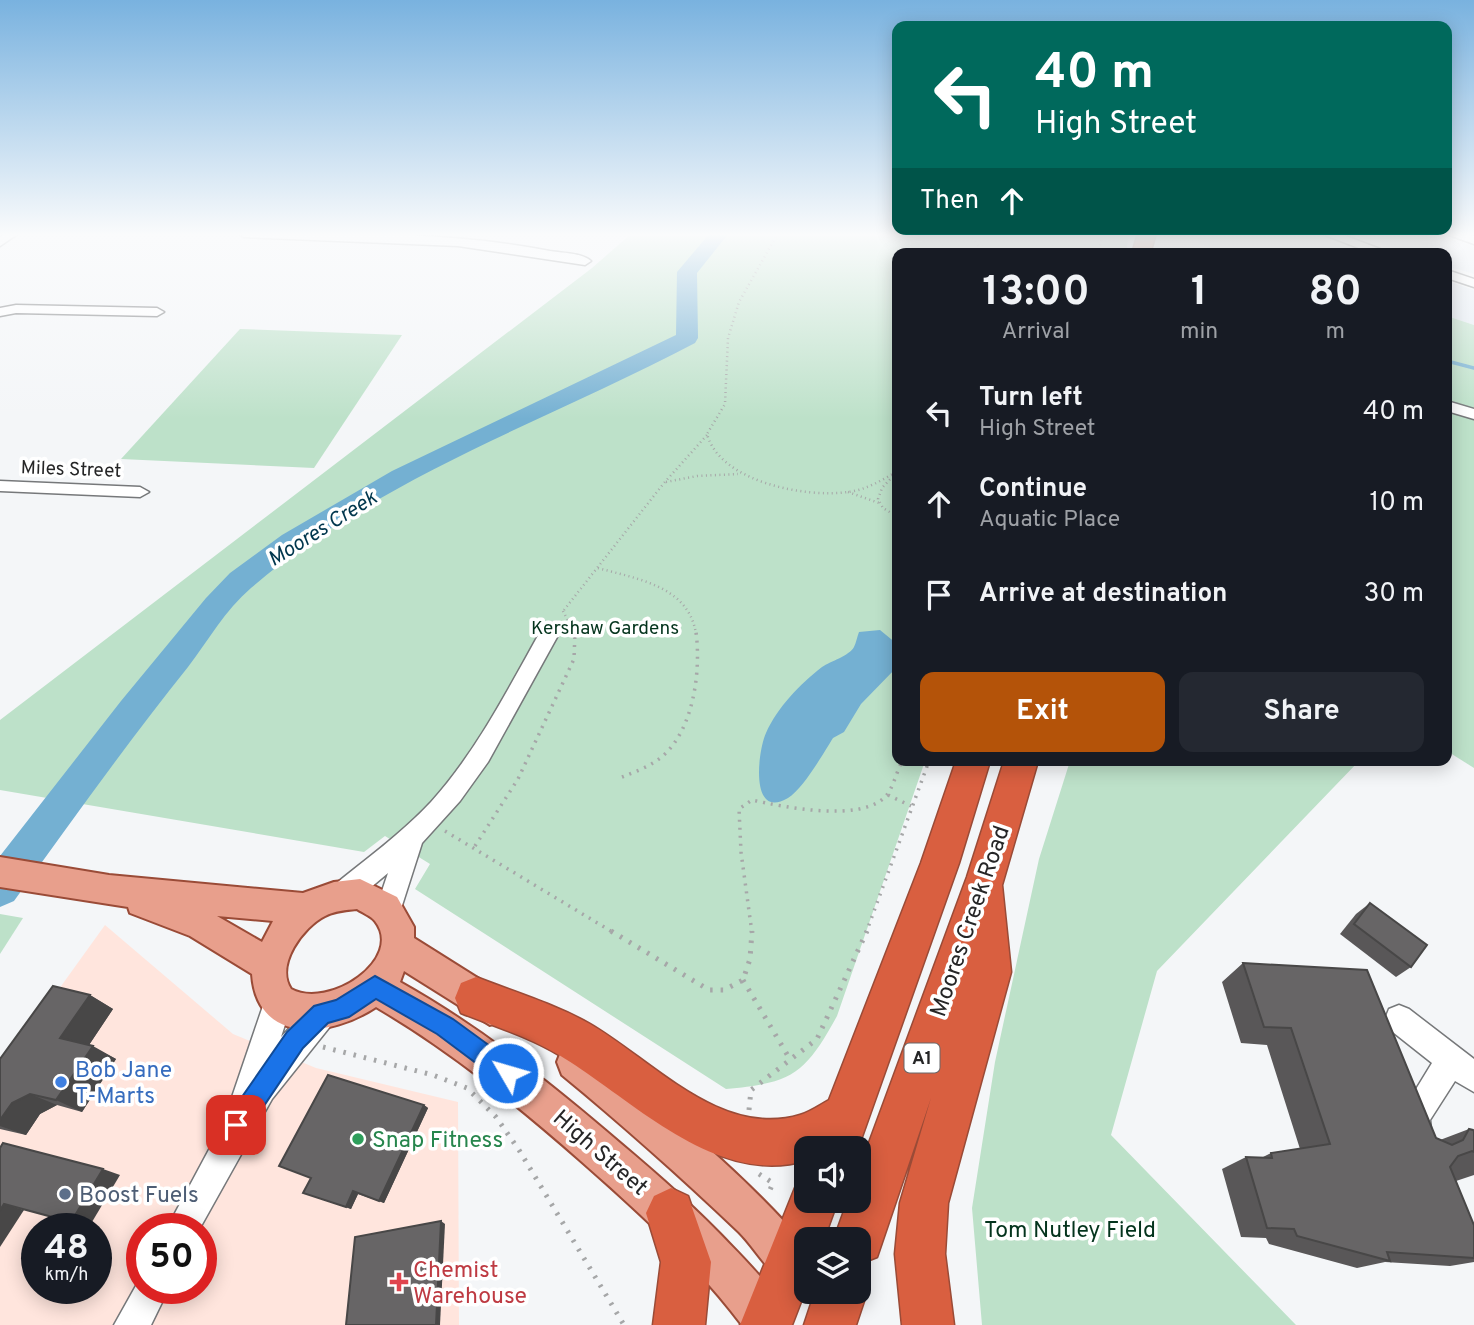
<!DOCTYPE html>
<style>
:root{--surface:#171b24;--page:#242831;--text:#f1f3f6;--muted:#9ea1a6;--accent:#b45309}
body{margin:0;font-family:Overpass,sans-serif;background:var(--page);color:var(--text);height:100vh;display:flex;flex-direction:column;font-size:26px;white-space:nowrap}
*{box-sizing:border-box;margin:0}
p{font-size:23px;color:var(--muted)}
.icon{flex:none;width:38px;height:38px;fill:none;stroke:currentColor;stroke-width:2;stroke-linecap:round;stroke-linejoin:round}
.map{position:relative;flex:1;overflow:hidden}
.side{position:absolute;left:892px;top:248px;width:560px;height:518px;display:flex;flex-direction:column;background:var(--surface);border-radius:14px;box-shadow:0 4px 18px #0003}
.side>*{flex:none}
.banner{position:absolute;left:892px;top:21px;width:560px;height:214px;border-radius:14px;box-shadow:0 4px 18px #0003;background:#00695c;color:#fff;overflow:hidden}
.buttons{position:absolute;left:794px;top:1136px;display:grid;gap:14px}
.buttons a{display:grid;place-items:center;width:77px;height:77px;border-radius:14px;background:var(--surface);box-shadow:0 4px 18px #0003;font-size:35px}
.speed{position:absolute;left:21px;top:1213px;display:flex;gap:14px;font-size:35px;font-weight:700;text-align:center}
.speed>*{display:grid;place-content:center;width:91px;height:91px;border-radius:50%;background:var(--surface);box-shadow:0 4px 18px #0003;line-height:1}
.speed small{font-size:18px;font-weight:400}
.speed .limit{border:10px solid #d22;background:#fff;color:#111}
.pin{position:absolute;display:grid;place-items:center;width:60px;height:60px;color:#fff;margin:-30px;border-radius:14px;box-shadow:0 4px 10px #0006}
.me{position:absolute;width:77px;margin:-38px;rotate:308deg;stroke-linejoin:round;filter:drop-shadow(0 0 5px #0008)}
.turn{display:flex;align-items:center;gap:24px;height:147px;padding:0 28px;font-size:32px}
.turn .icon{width:91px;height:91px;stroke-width:2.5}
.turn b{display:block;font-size:49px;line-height:60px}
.then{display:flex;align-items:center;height:66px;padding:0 28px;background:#0003;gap:14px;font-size:26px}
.eta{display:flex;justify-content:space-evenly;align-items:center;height:119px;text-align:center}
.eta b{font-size:42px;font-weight:700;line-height:49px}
.primary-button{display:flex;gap:14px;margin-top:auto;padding:14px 28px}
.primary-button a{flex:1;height:80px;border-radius:14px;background:var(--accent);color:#fff;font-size:28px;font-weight:700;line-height:80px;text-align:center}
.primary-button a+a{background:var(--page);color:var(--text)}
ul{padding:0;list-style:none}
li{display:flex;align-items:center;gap:21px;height:91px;padding:0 28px}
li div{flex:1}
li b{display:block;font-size:26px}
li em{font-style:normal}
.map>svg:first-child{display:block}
.commercial{fill:#ffe5dd;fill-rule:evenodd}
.built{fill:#e4ebf3}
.green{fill:#bde1c9}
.water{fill:#74b0d2}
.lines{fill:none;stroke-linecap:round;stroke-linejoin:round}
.stream{stroke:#74b0d2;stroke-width:3.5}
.river{fill:#74b0d2;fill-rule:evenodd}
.minor-casing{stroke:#76787a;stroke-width:3}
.major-casing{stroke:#9a4b37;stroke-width:4}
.highway-casing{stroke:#9a4b37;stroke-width:3}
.path-far2{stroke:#a6a7a8;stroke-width:2.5;stroke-dasharray:1 3.5;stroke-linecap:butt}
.path-far1{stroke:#a6a7a8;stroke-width:3.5;stroke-dasharray:2 6;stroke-linecap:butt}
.path{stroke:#a6a7a8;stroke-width:5;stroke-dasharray:2.5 8;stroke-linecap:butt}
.minor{fill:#fff;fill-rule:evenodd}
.major{fill:#e89f8c;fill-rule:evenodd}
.highway{fill:#d95f40;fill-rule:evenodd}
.wall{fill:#595758}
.shaded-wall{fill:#484747}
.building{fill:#676566;stroke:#484747;stroke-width:2}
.route{fill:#1a73e8;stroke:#114b97;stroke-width:2}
.shop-dot{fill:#3f7fe0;stroke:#fff;stroke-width:2.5}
.leisure-dot{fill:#2e9e5b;stroke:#fff;stroke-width:2.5}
.service-dot{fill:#5c6f8a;stroke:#fff;stroke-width:2.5}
.health-dot{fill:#e0444e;stroke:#fff;stroke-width:2.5}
.labels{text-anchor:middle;stroke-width:7;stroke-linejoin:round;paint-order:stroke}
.shield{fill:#fff;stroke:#676768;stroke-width:2}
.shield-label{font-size:18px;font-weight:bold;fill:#262627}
.street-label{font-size:19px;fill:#262627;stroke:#fff}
.park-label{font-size:19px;fill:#04341d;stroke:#fff}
.water-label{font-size:21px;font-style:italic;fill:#00364d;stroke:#fff}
.near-street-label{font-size:23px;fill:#262627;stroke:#fff}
.near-shop-label{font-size:23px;fill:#366cbe;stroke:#fff;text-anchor:start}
.near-leisure-label{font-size:23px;fill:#27864d;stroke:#fff;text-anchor:start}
.near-service-label{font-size:23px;fill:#4e5e75;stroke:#fff;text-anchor:start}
.near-park-label{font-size:23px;fill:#04341d;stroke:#fff}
.near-health-label{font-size:23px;fill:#be3a42;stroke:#fff;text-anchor:start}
</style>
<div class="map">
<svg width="1474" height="1325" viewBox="0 0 1474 1325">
<rect width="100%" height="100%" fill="#f4f6f8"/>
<path class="commercial" d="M105,925l128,109 83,34 142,34 1,223h-459v-254zM37,1228h59v60h-59zM142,1228h59v60h-59z"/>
<g class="built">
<path d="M1198,233h107l61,21h-139l-29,-11z"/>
<path d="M1351,233h83l40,14v27l-27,-8v-12h-35z"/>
<path d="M1447,281l27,9v35l-27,-9z"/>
</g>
<g class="green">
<path d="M632,233h497l-3,21h-228v507h27l-88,255c-32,58 -44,67 -111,73l-311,-200 15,-25 -45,-28 -21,16 -364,-62v-70l592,-452z"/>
<path d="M1447,316l27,9v443l-27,-17z"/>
<path d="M240,329l162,6 -88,133 -193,-9z"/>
<path d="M1070,761h289l-202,210 -46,164 185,190h-314l-10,-117 23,-146 44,-203z"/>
<path d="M0,914l23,4 -23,36z"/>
</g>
<path class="water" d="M880,630l17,14v23l-36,37 -17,28 -11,6c-10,16 -30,51 -45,60 -39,23 -30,-48 -22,-65 11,-25 34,-49 56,-66 9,-6 27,-11 32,-20 2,-4 3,-10 5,-15z"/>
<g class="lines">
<path class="stream" d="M1447,361l27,7"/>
<path class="river" d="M710,233h19l-32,40 1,65 -3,5c-148,78 -317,135 -444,245 -26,22 -43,53 -63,79 -61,76 -117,155 -174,234l-14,6v-51l121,-155 85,-103 24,-25 52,-38 110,-64 284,-136 1,-63z"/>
<g class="minor-casing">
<g id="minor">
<path d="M5,233h14l-19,13v-9z"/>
<path d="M238,233c104,0 210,-2 312,18 13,2 32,2 41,10l-6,4 -127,-19 -214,-9z"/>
<path d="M1320,233h18l55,21h-19z"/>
<path d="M1447,233l27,3v8l-25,-9z"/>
<path d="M1447,270l27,9v8l-27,-9z"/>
<path d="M16,305l141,3 7,4 -7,4 -141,-3 -16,3v-8z"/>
<path d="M1447,401l27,8v10l-27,-8z"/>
<path d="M0,481l140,6 9,5 -9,5 -140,-6z"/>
<path d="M551,623l7,2 3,5 -73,132 -28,39 -38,42 -24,75 -9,3 -9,-3 -4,-9 12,-36 -37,31 -9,3 -9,-3 -4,-9 4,-9c33,-27 68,-52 98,-84 47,-52 79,-117 113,-177z"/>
<path d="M279,986l10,4 4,10 -12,37 31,-33 10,-4 10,4 4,10 -4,10 -60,75 -72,129h-33l67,-125 -2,-6 33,-97 4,-10z"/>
<path d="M1399,1005l10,4 65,50v33l-19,-11 -25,39 1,10 -5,11 -11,5 -11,-5 -5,-24 33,-54 -43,-34 -4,-10 4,-10z"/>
<path d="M142,1275v13h27l-18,37h-37z"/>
</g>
</g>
<g class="major-casing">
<g id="major">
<path d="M0,857l109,18 194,18 31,-11 26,-3 37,18 17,30v11l89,56 5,13 -5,13 -13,5 -86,-54 -4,11c75,42 140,93 206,149 39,33 78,66 114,103 26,27 57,56 71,91h-49c-47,-62 -103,-113 -161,-164 -65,-57 -130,-110 -205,-154 -45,30 -119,39 -124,-33l-62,-38 -60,-23 -2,-6 -128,-20zM357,909c6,4 14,7 18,12 30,38 -46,89 -84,68 -16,-24 12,-62 34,-73 9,-5 21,-6 32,-7zM217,916l56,5 -11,21z"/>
<path d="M575,1044l13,5c78,61 154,123 219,198v35l-12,5c-26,-10 -37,-36 -56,-55 -58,-55 -116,-107 -177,-157l-5,-13 5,-13z"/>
</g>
</g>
<g class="highway-casing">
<g id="highway">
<path d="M1138,233h18l-6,21h-18z"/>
<path d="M956,761h34l-31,102 -101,285h-51v12c-91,29 -177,-63 -248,-105 -30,-18 -65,-29 -98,-42l-6,-15 6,-15 15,-6c38,15 79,27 114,47 62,36 131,115 210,91 10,-3 20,-10 29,-15l92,-237z"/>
<path d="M1004,761h34l-36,124 9,87 -63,231 -3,51 9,71h-52l-7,-71 5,-51 31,-105 -54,159 -18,7v-25h-25l14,-39h11v-30l108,-293z"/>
<path d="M807,1179v21h31l-14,39h-17v47l-15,39h-52l57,-142z"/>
<path d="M671,1188l17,8 23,66 -6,63h-52l8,-63 -15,-49 8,-17z"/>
<path d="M859,1274l8,18 -11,33h-52l11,-33h44z"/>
</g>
</g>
<g class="path-far2">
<path d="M778,233l-39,69 -11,36 -3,66 -18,30c13,48 98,64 141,58 18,-2 34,-12 50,-21"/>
<path d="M955,233l18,5 11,16"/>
<path d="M1098,254l5,-21"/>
<path d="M893,476l-11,12 -4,11 5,9 15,9"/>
<path d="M666,482l31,-6 41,-2"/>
<path d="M848,492l31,11"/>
<path d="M598,568c39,11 91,18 98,66"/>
<path d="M564,610l100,-127 43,-48"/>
<path d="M563,611l12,23"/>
</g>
<g class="path-far1">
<path d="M622,777c15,-6 32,-12 44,-24 28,-28 35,-83 30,-121"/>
<path d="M888,795l23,11"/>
<path d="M445,831l169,102"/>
<path d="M475,846l43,-67 56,-120 1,-27"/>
<path d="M752,933l-11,-81 -2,-43 13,-9c32,7 109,23 134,-4 7,-8 11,-25 16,-35"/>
<path d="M866,933l63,-172"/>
</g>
<g class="path">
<path d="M611,931l98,59h15l19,-10 7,-21 2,-28"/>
<path d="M743,980l48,81"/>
<path d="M323,1047l110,28 34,13 29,29 23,33 105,175"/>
<path d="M749,1110l2,-20 66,-51 50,-108"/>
<path d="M759,1174l14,9 -4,9"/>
</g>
<use href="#minor" class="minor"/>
<use href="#major" class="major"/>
<use href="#highway" class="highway"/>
</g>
<g class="wall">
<path d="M1370,903l41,64 -15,10 -56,-43 16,-20z"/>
<path d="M1243,963l193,175 4,2 29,-11 5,2v44l-18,6 18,44v37l-24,4 -65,-4 -28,6 -88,-24 -3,-6 -25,-1 -19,-68 24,-12 15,1 10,-5 29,-4 -33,-104 -26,-2 -19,-61z"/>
<path d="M90,995l23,14 -24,36 27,14 -34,53 -25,-7 -17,9 -14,21 -26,-6v-70z"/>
<path d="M424,1105l4,3 -44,95 -26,-9 -7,15 -48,-16 8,-15 -32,-12z"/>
</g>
<g class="shaded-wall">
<path d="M90,995l23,14 -28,42 -25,-13z"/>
<path d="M93,1046l23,13 -34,53 -26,-12z"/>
<path d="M30,1094l27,11 -17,9 -14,21 -26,-9v-6l12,-17z"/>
<path d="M424,1105l4,3 -44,95 -5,-2z"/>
<path d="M103,1169l17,6 -31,52 -18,-5z"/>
<path d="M353,1191l5,3 -7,15 -5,-2z"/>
<path d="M4,1204l20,6 -24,37v-37z"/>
<path d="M441,1221l4,3 -5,101h-4z"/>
</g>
<g class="building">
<path d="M1370,903l57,42 -16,22 -57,-43z"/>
<path d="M1243,963l124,7 69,168 16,7 11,-5 6,-11 4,1 1,1v21l-2,-1 -14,5 -8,11 24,58v33l-87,-6 3,9 -93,-25 -3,-7 -27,-1 -21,-71 26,1 -1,-5 59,-9 -39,-116 -27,-1z"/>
<path d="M53,986l37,9 -30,43 33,8 -37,54 -26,-6 -18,9 -12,17v-61z"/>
<path d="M328,1075l96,30 -45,96 -26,-10 -7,16 -43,-14 8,-15 -32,-12z"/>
<path d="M3,1143l100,26 -32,53 -67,-18 -4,6v-62z"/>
<path d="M441,1221l-5,104h-90l9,-88z"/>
</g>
<linearGradient id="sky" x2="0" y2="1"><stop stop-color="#79b2df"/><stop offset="0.56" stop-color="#fafbfc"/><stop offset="1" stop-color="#fafbfc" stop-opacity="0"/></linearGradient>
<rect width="1474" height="419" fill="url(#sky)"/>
<path class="route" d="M375,976l78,43 63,46 3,8 -3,8 -8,3 -8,-3 -63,-47 -61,-35 -27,18 -21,6 -25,25 -58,86 -9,3 -8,-3 -3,-9 3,-8 59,-85 27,-26 22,-6z"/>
<circle class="shop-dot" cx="61" cy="1082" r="7"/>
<circle class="leisure-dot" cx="358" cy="1139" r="7"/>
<circle class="service-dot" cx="65" cy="1194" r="7"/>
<path class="health-dot" d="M395.5 1271.5h7v7h7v7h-7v7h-7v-7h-7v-7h7z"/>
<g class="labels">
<rect class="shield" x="904.5" y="1043.5" width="35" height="29" rx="5"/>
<g class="shield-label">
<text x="922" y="1064">A1</text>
</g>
<g class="street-label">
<text transform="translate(71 468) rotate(2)" y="7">Miles Street</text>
</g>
<g class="park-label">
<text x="605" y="634">Kershaw Gardens</text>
</g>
<g class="water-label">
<text transform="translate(322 528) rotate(-32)" y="7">Moores Creek</text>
</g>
<g class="near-street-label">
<text transform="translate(969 921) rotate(-71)" y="8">Moores Creek Road</text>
<text transform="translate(601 1152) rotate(41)" y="8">High Street</text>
</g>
<g class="near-shop-label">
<text x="75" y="1077">Bob Jane<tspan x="75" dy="26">T-Marts</tspan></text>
</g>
<g class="near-leisure-label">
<text x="372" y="1147">Snap Fitness</text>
</g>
<g class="near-service-label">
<text x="79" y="1202">Boost Fuels</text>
</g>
<g class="near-park-label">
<text x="1070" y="1237">Tom Nutley Field</text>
</g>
<g class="near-health-label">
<text x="413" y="1277">Chemist<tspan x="413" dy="26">Warehouse</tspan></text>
</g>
</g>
</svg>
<div class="buttons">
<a><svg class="icon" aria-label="sound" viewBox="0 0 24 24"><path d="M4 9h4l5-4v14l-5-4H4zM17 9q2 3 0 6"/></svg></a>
<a><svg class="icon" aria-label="layers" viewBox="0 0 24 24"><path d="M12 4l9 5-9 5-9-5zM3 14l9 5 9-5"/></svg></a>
</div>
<div class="speed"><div>48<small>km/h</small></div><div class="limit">50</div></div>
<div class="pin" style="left:236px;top:1125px;background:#d93025"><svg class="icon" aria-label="arrive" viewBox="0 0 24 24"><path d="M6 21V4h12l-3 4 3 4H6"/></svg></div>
<svg class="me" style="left:508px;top:1073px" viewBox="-20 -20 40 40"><circle r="17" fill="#1a73e8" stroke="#fff" stroke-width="3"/><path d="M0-11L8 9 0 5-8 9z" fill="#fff"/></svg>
<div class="banner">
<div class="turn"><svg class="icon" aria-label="left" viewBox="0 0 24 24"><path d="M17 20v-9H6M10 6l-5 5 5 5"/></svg><div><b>40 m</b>High Street</div></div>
<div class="then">Then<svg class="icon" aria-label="ahead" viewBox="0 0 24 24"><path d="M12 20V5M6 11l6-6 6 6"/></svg></div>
</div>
<section class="side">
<div class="eta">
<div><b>13:00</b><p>Arrival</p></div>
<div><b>1</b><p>min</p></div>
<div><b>80</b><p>m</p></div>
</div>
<ul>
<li><svg class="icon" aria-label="left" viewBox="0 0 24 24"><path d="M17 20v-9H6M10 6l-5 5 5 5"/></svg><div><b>Turn left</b><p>High Street</p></div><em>40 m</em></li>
<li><svg class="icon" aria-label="ahead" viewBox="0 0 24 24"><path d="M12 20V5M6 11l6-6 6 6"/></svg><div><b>Continue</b><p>Aquatic Place</p></div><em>10 m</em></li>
<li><svg class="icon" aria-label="arrive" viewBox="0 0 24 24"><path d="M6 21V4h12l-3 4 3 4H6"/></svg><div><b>Arrive at destination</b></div><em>30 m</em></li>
</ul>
<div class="primary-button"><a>Exit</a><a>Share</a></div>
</section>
</div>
